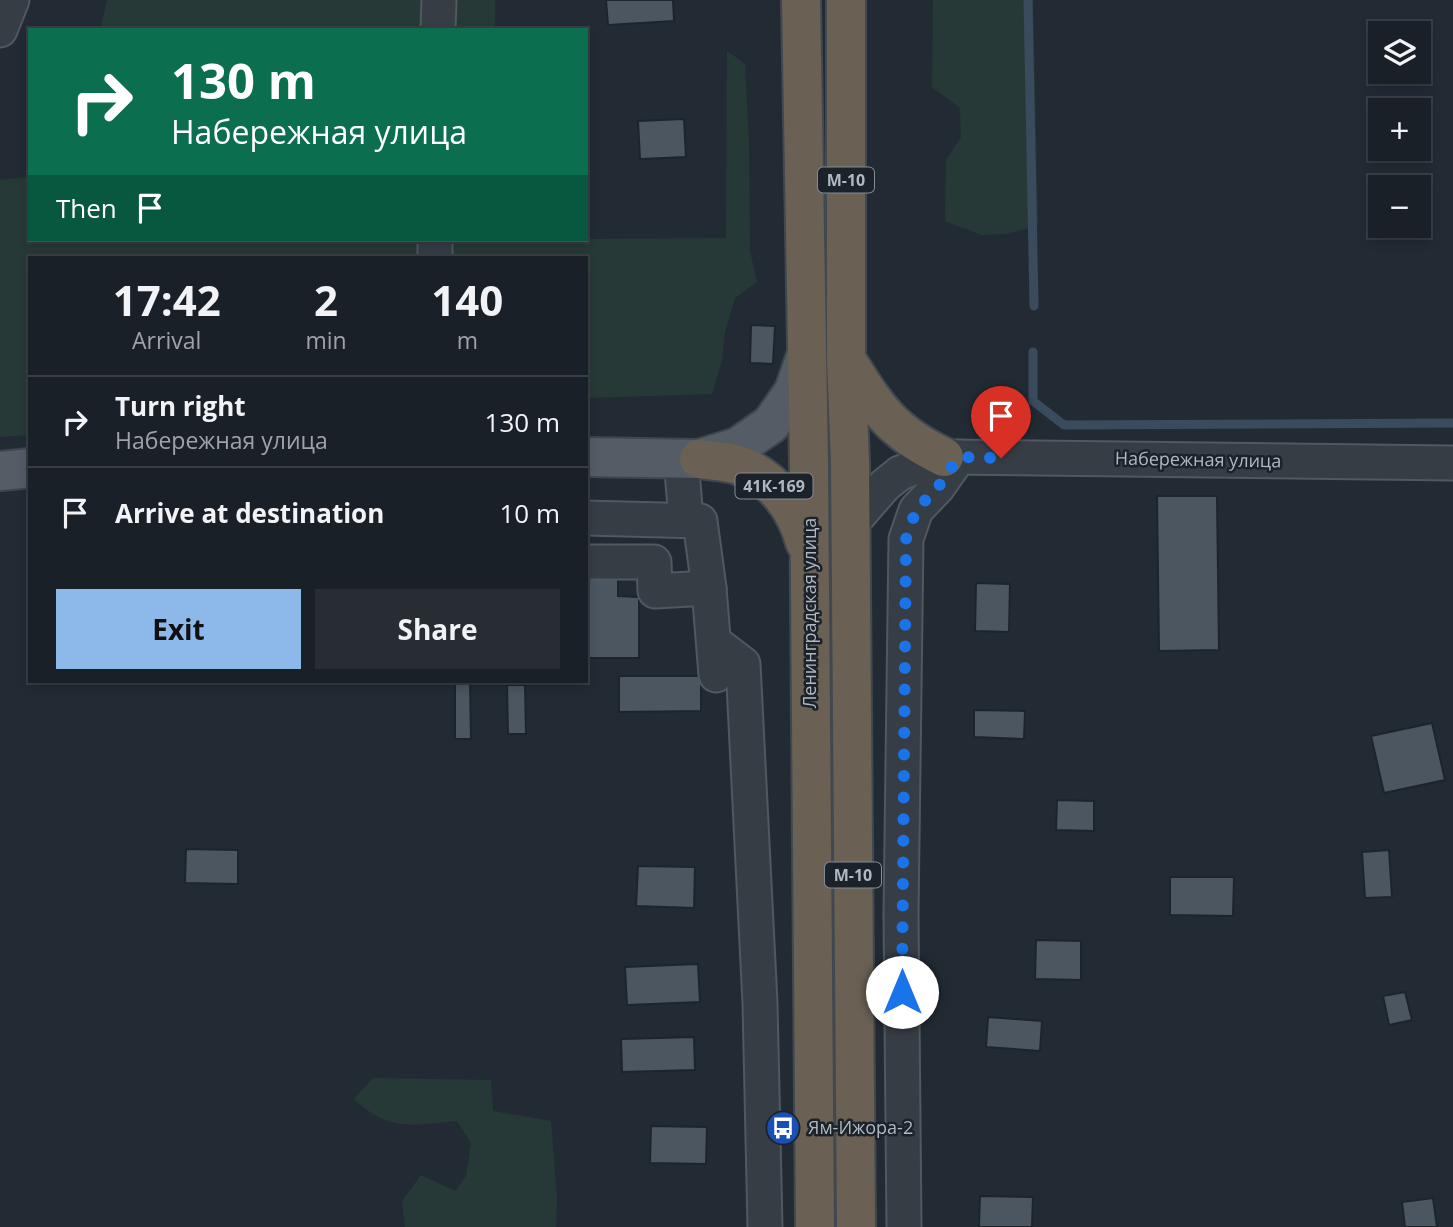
<!DOCTYPE html>
<meta charset="utf-8">
<style>
:root{--surface:#1a2027;--page:#272d33;--text:#f1f3f6;--muted:#9fa3a7;--line:#383e44;--accent:#8db8ea}
body{margin:0;font-family:"Open Sans",sans-serif;background:var(--page);color:var(--text);height:100vh;display:flex;flex-direction:column;font-size:26px;white-space:nowrap}
*{box-sizing:border-box;margin:0}
p{font-size:23px;color:var(--muted)}
.icon{flex:none;width:38px;height:38px;fill:none;stroke:currentColor;stroke-width:2;stroke-linecap:round;stroke-linejoin:round}
.map{position:relative;flex:1;overflow:hidden}
.panel{position:absolute;left:28px;top:256px;width:560px;height:427px;display:flex;flex-direction:column;background:var(--surface);border-radius:0px;box-shadow:0 4px 10px #0003,0 0 0 2px var(--line)}
.panel>*{flex:none}
.banner{position:absolute;left:28px;top:28px;width:560px;height:214px;border-radius:0px;box-shadow:0 4px 10px #0003,0 0 0 2px var(--line);background:#0b6e4f;color:#fff;overflow:hidden}
.fabs{position:absolute;left:1368px;top:21px;display:grid;gap:14px}
.fabs a{display:grid;place-items:center;width:63px;height:63px;border-radius:0px;background:var(--surface);box-shadow:0 4px 10px #0003,0 0 0 2px var(--line);font-size:35px}
.pin{position:absolute;display:grid;place-items:center;width:60px;height:60px;color:#fff;margin:-72px -30px;border-radius:50% 50% 50% 0;rotate:-45deg;box-shadow:0 0 7px #0007}
.pin .icon{rotate:45deg}
.me{position:absolute;width:77px;margin:-38px;rotate:0deg;stroke-linejoin:round;filter:drop-shadow(0 0 5px #0008)}
.turn{display:flex;align-items:center;gap:24px;height:147px;padding:0 28px;font-size:32px}
.turn .icon{width:91px;height:91px;stroke-width:2.5}
.turn b{display:block;font-size:49px;line-height:60px}
.then{display:flex;align-items:center;height:66px;padding:0 28px;background:#0003;gap:14px;font-size:26px}
.eta{display:flex;justify-content:space-evenly;align-items:center;height:119px;text-align:center}
.eta b{font-size:42px;font-weight:700;line-height:49px}
.primary-button{display:flex;gap:14px;margin-top:auto;padding:14px 28px}
.primary-button a{flex:1;height:80px;border-radius:0px;background:var(--accent);color:#111;font-size:28px;font-weight:700;line-height:80px;text-align:center}
.primary-button a+a{background:var(--page);color:var(--text)}
ul{padding:0;list-style:none}
li{display:flex;align-items:center;gap:21px;height:91px;padding:0 28px;border-top:2px solid var(--line)}
li div{flex:1}
li b{display:block;font-size:26px}
li em{font-style:normal}
.map>svg:first-child{display:block}
.green{fill:#273937}
.lines{fill:none;stroke-linecap:round;stroke-linejoin:round}
.stream{stroke:#394b5c;stroke-width:9}
.building{fill:#4b5660;stroke:#1d242c;stroke-width:2}
.minor-casing{stroke:#505860;stroke-width:37}
.major-casing{stroke:#3f464f;stroke-width:42}
.highway-casing{stroke:#404850;stroke-width:42}
.minor{stroke:#363d45;stroke-width:33}
.major{stroke:#545c65;stroke-width:38}
.highway{stroke:#6a6054;stroke-width:38}
.route{stroke:#1a73e8;stroke-width:12;stroke-dasharray:0 21.6}
.labels{text-anchor:middle;stroke-width:5;stroke-linejoin:round;paint-order:stroke}
.shield{fill:#1b222a;stroke:#838b94;stroke-width:2}
.shield-label{font-size:16px;font-weight:bold;fill:#b0b8c2}
.street-label{font-size:18px;fill:#b0b8c2;stroke:#1b222a}
.poi-label{font-size:18px;fill:#b0b8c2;stroke:#1b222a;text-anchor:start}
</style>
<div class="map">
<svg width="1453" height="1227" viewBox="0 0 1453 1227">
<rect width="100%" height="100%" fill="#222b34"/>
<g class="green">
<path d="M107,0h317l-1,30h-323z"/>
<path d="M454,0h41v30h-43z"/>
<path d="M933,0h100l5,226 -33,8 -24,1 -36,-14 1,-61 15,-23 -1,-29 -28,-21z"/>
<path d="M727,51l18,13 4,80 1,107 7,31 -22,16 -10,34 -3,29 -10,33 -126,4v-141h-138l-1,-17 279,-2z"/>
<path d="M30,177v63h396l1,17h-397v178l-30,2v-257z"/>
<path d="M373,1078l118,2 2,31 58,10 6,78 -1,28h-151l-3,-26 19,-26 34,16 11,-15 5,-33 -14,-22c-45,4 -68,11 -103,-22z"/>
</g>
<g class="lines">
<g class="stream">
<path d="M1028,0l6,306"/>
<path d="M1033,352v49l31,24 389,-2"/>
</g>
</g>
<g class="building">
<path d="M606,0h67l1,21 -66,4z"/>
<path d="M684,119l2,38 -46,2 -2,-38z"/>
<path d="M751,325l24,1 -2,38 -23,-1z"/>
<path d="M1157,496h60l2,154 -60,1z"/>
<path d="M586,575h32v21l21,1v61h-53z"/>
<path d="M976,583l34,1 -1,48 -34,-1z"/>
<path d="M619,676h82v35l-82,1z"/>
<path d="M455,681h15l1,58h-16z"/>
<path d="M507,685h18l1,49h-18z"/>
<path d="M974,710l51,1 -1,28 -50,-2z"/>
<path d="M1432,723l13,57 -61,13 -13,-57z"/>
<path d="M1057,800l37,1v30l-38,-1z"/>
<path d="M186,849l52,1v34l-53,-1z"/>
<path d="M1389,850l3,47 -27,1 -3,-46z"/>
<path d="M638,866l57,1 -1,41 -58,-2z"/>
<path d="M1170,877h64l-1,39 -63,-1z"/>
<path d="M1036,940l45,1v39l-46,-1z"/>
<path d="M698,964l2,38 -73,3 -2,-38z"/>
<path d="M1405,992l7,28 -23,5 -6,-29z"/>
<path d="M988,1017l54,4 -2,30 -54,-4z"/>
<path d="M694,1037l1,33 -73,2 -1,-33z"/>
<path d="M651,1126l56,1 -1,37 -56,-1z"/>
<path d="M980,1196l53,1 -1,30h-53z"/>
<path d="M1433,1198l4,29h-32l-3,-25z"/>
</g>
<g class="lines">
<g class="minor-casing">
<g id="minor">
<path d="M0,30l12,-30"/>
<path d="M438,30l1,-30"/>
<path d="M435,240v17"/>
<path d="M681,459l5,60"/>
<path d="M586,518l114,3 9,67 7,87"/>
<path d="M851,524l34,-39 15,-12 44,-16 509,6"/>
<path d="M586,562h68l1,29 54,-3"/>
<path d="M714,642l29,22 17,339 5,224"/>
<path d="M904,1227l-3,-313 5,-375 10,-29 22,-23 21,-30"/>
</g>
</g>
<g class="major-casing">
<g id="major">
<path d="M586,457l113,2 39,-12 33,-23 23,-33 13,-38"/>
<path d="M0,471l30,-3"/>
</g>
</g>
<g class="highway-casing">
<g id="highway">
<path d="M801,0l8,461 6,766"/>
<path d="M846,0v359l4,103 6,765"/>
<path d="M846,359c30,48 45,73 98,98"/>
<path d="M699,459c13,2 27,2 39,6 35,11 58,44 67,77"/>
</g>
</g>
<use href="#minor" class="minor"/>
<use href="#major" class="major"/>
<use href="#highway" class="highway"/>
</g>
<g class="lines">
<path class="route" d="M902,992l4,-453 10,-29 22,-23 21,-30 42,1"/>
</g>
<defs>
<g id="bus-disc" transform="scale(1.75)"><circle r="9.5" fill="#1a4fb4" stroke="#1b222a"/><path d="M-5-6H5V4H4V6H2V4H-2V6H-4V4H-5ZM-3.5-4V0h7V-4ZM-3.5 1.2v1.5H-2V1.2ZM2 1.2v1.5H3.5V1.2Z" fill="#fff"/></g>
</defs>
<g fill-rule="evenodd">
<use href="#bus-disc" x="783" y="1128"/>
</g>
<g class="labels">
<g class="shield">
<rect x="818" y="167.5" width="56" height="25" rx="5"/>
<rect x="735.5" y="473.5" width="77" height="25" rx="5"/>
<rect x="825" y="862.5" width="56" height="25" rx="5"/>
</g>
<g class="shield-label">
<text x="846" y="186">М-10</text>
<text x="774" y="492">41К-169</text>
<text x="853" y="881">М-10</text>
</g>
<g class="street-label">
<text transform="translate(1198 460) rotate(1)" y="6">Набережная улица</text>
<text transform="translate(810 613) rotate(-90)" y="6">Ленинградская улица</text>
</g>
<g class="poi-label">
<text x="808" y="1134">Ям-Ижора-2</text>
</g>
</g>
</svg>
<div class="fabs">
<a><svg class="icon" aria-label="layers" viewBox="0 0 24 24"><path d="M12 4l9 5-9 5-9-5zM3 14l9 5 9-5"/></svg></a>
<a>+</a>
<a>−</a>
</div>
<div class="pin" style="left:1001px;top:458px;background:#d93025"><svg class="icon" aria-label="arrive" viewBox="0 0 24 24"><path d="M6 21V4h12l-3 4 3 4H6"/></svg></div>
<svg class="me" style="left:902px;top:992px" viewBox="-20 -20 40 40"><circle r="19" fill="#fff"/><path d="M0-13L10 11 0 6-10 11z" fill="#1a73e8"/></svg>
<div class="banner">
<div class="turn"><svg class="icon" aria-label="right" viewBox="0 0 24 24"><path d="M7 20v-9h11M14 6l5 5-5 5"/></svg><div><b>130 m</b>Набережная улица</div></div>
<div class="then">Then<svg class="icon" aria-label="arrive" viewBox="0 0 24 24"><path d="M6 21V4h12l-3 4 3 4H6"/></svg></div>
</div>
<section class="panel">
<div class="eta">
<div><b>17:42</b><p>Arrival</p></div>
<div><b>2</b><p>min</p></div>
<div><b>140</b><p>m</p></div>
</div>
<ul>
<li><svg class="icon" aria-label="right" viewBox="0 0 24 24"><path d="M7 20v-9h11M14 6l5 5-5 5"/></svg><div><b>Turn right</b><p>Набережная улица</p></div><em>130 m</em></li>
<li><svg class="icon" aria-label="arrive" viewBox="0 0 24 24"><path d="M6 21V4h12l-3 4 3 4H6"/></svg><div><b>Arrive at destination</b></div><em>10 m</em></li>
</ul>
<div class="primary-button"><a>Exit</a><a>Share</a></div>
</section>
</div>
